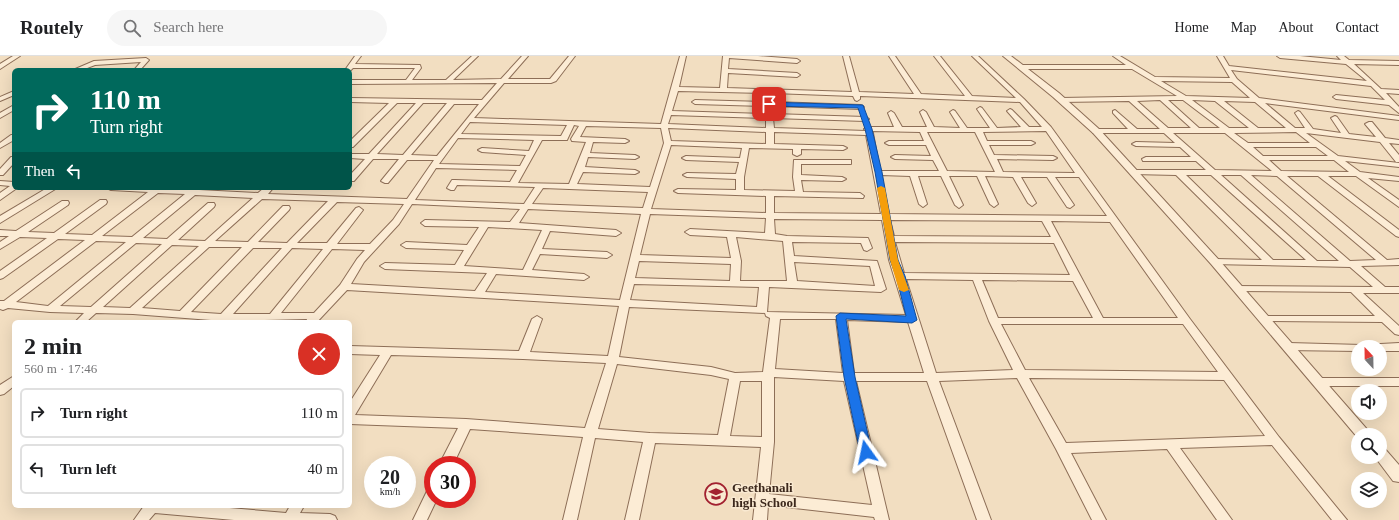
<!DOCTYPE html>
<meta charset="utf-8">
<style>
:root{--surface:#fff;--page:#f6f6f6;--text:#202124;--muted:#757577;--line:#e0e0e0}
body{margin:0;font-family:Georgia,serif;background:var(--page);color:var(--text);height:100vh;display:flex;flex-direction:column;font-size:15px;white-space:nowrap}
*{box-sizing:border-box;margin:0}
p{font-size:13px;color:var(--muted)}
.icon{flex:none;width:22px;height:22px;fill:none;stroke:currentColor;stroke-width:2;stroke-linecap:round;stroke-linejoin:round}
.map{position:relative;flex:1;overflow:hidden}
.sheet{position:absolute;left:12px;top:264px;width:340px;height:188px;display:flex;flex-direction:column;background:var(--surface);border-radius:6px;box-shadow:0 4px 16px #0002}
.sheet>*{flex:none}
.banner{position:absolute;left:12px;top:12px;width:340px;height:122px;border-radius:6px;box-shadow:0 4px 16px #0002;background:#00695c;color:#fff;overflow:hidden}
.needle{width:26px;rotate:338deg}
.tools{position:absolute;left:1351px;top:284px;display:grid;gap:8px}
.tools a{display:grid;place-items:center;width:36px;height:36px;border-radius:50%;background:var(--surface);box-shadow:0 4px 16px #0002;font-size:20px}
.speed{position:absolute;left:364px;top:400px;display:flex;gap:8px;font-size:20px;font-weight:700;text-align:center}
.speed>*{display:grid;place-content:center;width:52px;height:52px;border-radius:50%;background:var(--surface);box-shadow:0 4px 16px #0002;line-height:1}
.speed small{font-size:10px;font-weight:400}
.speed .limit{border:6px solid #d22;background:#fff;color:#111}
.pin{position:absolute;display:grid;place-items:center;width:34px;height:34px;color:#fff;margin:-17px;border-radius:8px;box-shadow:0 2px 6px #0006}
.me{position:absolute;width:44px;margin:-22px;rotate:348deg;stroke-linejoin:round;filter:drop-shadow(0 0 3px #0008)}
.turn{display:flex;align-items:center;gap:14px;height:84px;padding:0 12px;font-size:18px}
.turn .icon{width:52px;height:52px;stroke-width:2.5}
.turn b{display:block;font-size:28px;line-height:34px}
.then{display:flex;align-items:center;height:38px;padding:0 12px;background:#0003;gap:8px;font-size:15px}
.round{display:grid;place-items:center;flex:none;width:42px;height:42px;border-radius:21px;background:var(--page)}
.headline{display:flex;align-items:center;justify-content:space-between;height:68px;padding:0 12px}
h1{font-size:24px;font-weight:700;line-height:30px}
ul{padding:0;list-style:none}
li{display:flex;align-items:center;gap:12px;height:50px;margin:0 8px 6px;padding:0 4px;border:2px solid var(--line);border-radius:6px}
li div{flex:1}
li b{display:block;font-size:15px}
li em{font-style:normal}
header{display:flex;align-items:center;gap:24px;box-sizing:border-box;height:56px;padding:0 20px;background:var(--surface);border-bottom:1px solid var(--line)}
header strong{font-size:19px}
nav{display:flex;gap:22px;margin-inline-start:auto;font-size:14px}
.search{width:280px;height:36px;background:var(--page);display:flex;align-items:center;gap:10px;box-sizing:border-box;padding:0 14px;border-radius:22px;color:var(--muted);font-size:15px}
.map>svg:first-child{display:block}
.lines{fill:none;stroke-linecap:round;stroke-linejoin:round}
.minor-casing{stroke:#8d6e57;stroke-width:2}
.tertiary-casing{stroke:#8d6e57;stroke-width:2}
.minor{fill:#fcecd5;fill-rule:evenodd}
.tertiary{fill:#fcecd5;fill-rule:evenodd}
.route{fill:#1a73e8;stroke:#114b97}
.slow{fill:#f59e0b}
.labels{text-anchor:middle;stroke-width:3;stroke-linejoin:round;paint-order:stroke}
.near-poi-label{font-size:13px;font-weight:bold;fill:#3c281c;stroke:#f9e9d1;text-anchor:start}
</style>
<header>
<strong>Routely</strong>
<div class="search"><svg class="icon" aria-label="search" viewBox="0 0 24 24"><circle cx="10" cy="10" r="6"/><path d="M15 15l6 6"/></svg>Search here</div>
<nav><a>Home</a><a>Map</a><a>About</a><a>Contact</a></nav>
</header>
<div class="map">
<svg width="1399" height="464" viewBox="0 0 1399 464">
<rect width="100%" height="100%" fill="#f2dec1"/>
<g class="lines">
<g class="minor-casing">
<g id="minor">
<path d="M13,0h7l-20,13v-5z"/>
<path d="M355,0h6l-6,8 65,1 1,3 -9,12h34l26,-24h6l-25,24 48,-1 21,-23h6l-20,23h42l19,-23h6l-19,25 -5,2h-47l-30,35 187,6 19,-68h6l-7,31 41,1 3,-32h35l39,3 3,2 -3,2 -68,-5 -1,11 69,4 3,2 -3,2 -69,-4 -1,15 125,4 -9,-36h6l10,36 55,2 -25,-38h6l26,38 44,2 -31,-40h6l32,40 44,2 -44,-42h6l46,43 27,28 139,192 89,118 68,83h-15l-60,-75 -92,3 52,72h-15l-50,-71 -96,4 35,67h-14l-36,-71 -39,-71 -78,3 52,139h-14l-50,-139h-71l33,139h-14l-1,-3 -106,-12 -1,15h-14l8,-73 -106,-4 -16,77h-14l18,-78 -48,-4 -18,82h-14l20,-83 -113,-8 -17,36h-14l19,-37 -108,-4v-22l30,-47 -30,-1v-8l169,5 13,-32 5,-3 5,3 -12,33 78,4 11,-50 -272,-16 -30,32h-11l1,-3 -83,2 -91,-7 -37,-1 -10,9h-11l9,-9 -34,-1 -42,-4 -5,2 -3,-1v-8h4l81,-61 -27,-1 -55,39 -3,1v-8l47,-33 -27,-1 -20,12v-7l9,-6h-9v-6l16,1 46,-30h6l1,2 -1,2 -40,27 26,1 46,-33h6l1,2 -1,2 -41,30 27,1 56,-43 -37,-2 -4,-2h54l97,5 6,-5h9l-5,6 139,5 27,-39h-27l-19,23h-3l-4,-2 18,-22h-26l-19,22h-3l-1,-6 15,-16 -15,-1v-4h19l47,-51h-19l-44,44h-3v-6l39,-38 -39,-1v-4l132,2 15,-17 -147,1v-4h56l9,-12h-62l-3,3v-1h-5zM678,35l89,2 -1,9 -71,-2 -3,2 3,2 71,2v8l-94,-3zM773,37l80,3 2,4 2,1 3,-2v-3l160,6 22,25h-13l-17,-17 -2,-1 -3,2 14,16 -24,1 -15,-20 -2,-1 -3,2 13,19h-23l-12,-17 -2,-1 -3,2 10,16 -26,-1 -8,-15 -3,-2 -3,2 7,15h-25l-8,-14 -3,-2 -3,2 6,14h-26l-4,2 2,2 -92,-3 -1,-10 92,3 4,-2 -4,-2 -92,-3 -1,-8 89,3 3,-2 -3,-2 -88,-3zM423,47h24l-44,52 -26,-1zM454,48h25l-42,52 -26,-1zM671,59l95,3v10l-98,-4zM470,66l97,3 -6,11 -100,-2zM574,69l5,1 -8,13 1,2 14,1 -17,42 -51,-1 24,-43h25zM586,70l75,2 3,15 -14,44 -73,-3 6,-12 52,2 4,-2 -4,-2 -50,-3 3,-10 47,2 4,-2 -4,-2 -45,-2 3,-11 32,1 4,-2 -4,-2 -45,-2zM668,72l98,4v12l-95,-3zM871,75l49,1 4,9h-35l-4,2 4,2h37l5,11 -36,-1 -4,2 4,2 38,1 6,11h-59l-7,-38zM1046,75l29,42 -72,-1 -6,-13 56,1 4,-2 -4,-2 -59,-1 -5,-10h42l4,-2 -4,-2h-44l-4,-9zM774,76l92,3 15,79 -107,-1v-17l89,2 1,-2 -4,-3 -57,-1 -2,-12 41,1 4,-2 -4,-2 -41,-2v-11h50v-4h-57l-1,17 2,14 -51,-1v-13l5,-29 44,1v5l4,2 4,-2v-5l42,1 4,-2 -4,-2 -69,-2zM927,76h48l20,40 -48,-1zM458,82l76,2 -5,11 -47,-3 -4,2 4,2 44,3 -6,11 -81,-2zM671,89l71,3 -2,10 -54,-2 -4,2 4,2 53,2 -3,12 -49,-1 -4,2 4,2 49,2v11l-58,-1 -4,2 4,2 88,3v17l-115,-4zM436,112l81,2 -7,12 -55,-2h-3l-5,8 4,2h3l3,-5 78,2 -11,17 -109,-4zM881,119l29,1 9,28 4,3 4,-3 -9,-28h23l14,29 4,3 4,-3 -14,-29h28l13,28 4,3 4,-3 -13,-28 28,1 15,26 4,3 4,-3 -15,-26h26l20,30 3,1 4,-3 -19,-28h24l28,39 -218,-2zM543,132l105,4 -5,16 -111,-4zM158,137l27,1 -53,43 -30,-1zM195,139l58,3 -48,43 -27,-1 36,-33 1,-2 -1,-2h-6l-41,36 -24,-1zM262,143l66,2 -41,42 -29,-1 31,-32 1,-2 -1,-2h-6l-35,36 -33,-1zM337,146l67,2 -11,16 -23,24h-33l26,-34 -4,-3 -3,1 -29,35h-30zM412,148l108,5 -10,13 -85,-2 -4,3 4,3 54,1 -12,18 -61,-3 -5,3 5,3 58,2 -9,15 -70,-2 -5,3 5,3 102,4 -12,18 -124,-7 13,-22 35,-38zM528,153l113,5 -21,86 -135,-8 11,-18 88,6 5,-3 -5,-3 -52,-4 8,-16 67,4 5,-3 -5,-3 -65,-3 8,-18 66,5 5,-3 -5,-3 -97,-7zM650,158l116,4 -1,15 -75,-4 -5,3 5,3 37,2 4,21 -91,-3zM774,163l108,1 7,40 17,55 -139,-3 2,-25 112,5 5,-3 -9,-28 -83,-5 -2,-14 69,1 3,7 3,1 5,-3 -4,-10 -81,-2 -12,-2zM890,164l152,1 9,16 -157,-1zM1051,165l59,1 68,96h-75zM488,171l54,3 -19,40 -59,-4zM736,181l47,4 4,40h-47l1,-20zM96,185l30,1 -78,64 -32,-4zM895,186l159,1 16,32 -166,-2zM136,187l26,1 -71,63 -31,-1zM172,189l27,1 -69,62 -27,-1zM209,191h33l-62,64 -38,-3zM253,192h29l-61,66 -30,-2zM292,192l31,1 -53,65h-37zM332,193l33,1 -8,9 -17,26 -26,28h-33zM639,205l92,3 -1,17 -95,-3zM794,206l76,4 5,20 -78,-5zM906,223l67,1 16,41 24,49 -77,3zM982,224l91,1 20,37h-95zM634,228l125,3 -2,20 -127,-7zM629,251l136,6 1,3 4,2 -7,54 -28,1 -24,-6 -92,-10zM780,263h56l7,54 -68,-4zM847,264l61,2 16,51h-70zM1001,268h182l35,48 -193,-2zM391,299l132,4 83,4 -21,65 -119,-9 -111,-4zM617,308l94,11 18,4 -11,56 -68,-2 -52,-4zM774,321l70,4 28,124 -103,-11 5,-52zM1029,322l195,2 41,56 -199,7zM740,325h22v56l-32,-1z"/>
<path d="M1113,0h7l35,21 75,1 -13,-22h6l6,10 138,15 -21,-17 -66,-6 -3,-2h23l41,4 -4,-4h7l5,4 50,1v4l-45,-1 27,25 18,1v4l-13,-1 13,14v6l-10,-8 -53,-6 -3,-2 3,-2 49,5 -14,-14 -140,-16 6,9 22,19 140,18v4l-134,-17 30,25h10l-10,-15 3,-2 2,1 13,17 28,4 -10,-15 4,-2 2,1 12,17 27,3 -11,-13 4,-2h3l13,16 14,2v4l-10,-1 10,12v7h-3l-16,-20 -74,-9 32,23 61,7v4l-54,-6 15,11 39,5v4l-31,-3 31,22v7l-43,-31h-28l71,54v7l-3,-1 -78,-60h-31l100,84 12,-1v6l-38,1 24,21h14v6h-36l36,33v9l-4,-1 -13,-12 -122,-1 -1,-2 5,-3h111l-24,-24 -114,-1 -5,-3 1,-2 140,1 -23,-20 -138,-3 -2,-2 5,-3 47,1 -86,-85 -43,-1 -4,-2 4,-2h73l-10,-9h-53l-1,-2 4,-2h45l-11,-10 -44,-1 -4,-2 4,-2 39,1 -11,-10h-71l-1,-2 4,-2h32l-15,-16v-2l2,-1 22,19h23l-31,-28 -68,1 -3,-2 3,-2 116,-2 -45,-27h-111l-3,-2 3,-2h105zM1161,25l71,1 18,16 -64,-2zM1160,44l31,28h-23l-31,-27zM1168,44h15l37,28h-21zM1192,44l23,1 34,27h-20zM1224,45l31,1 31,26h-28zM1296,76l14,11h-62l-14,-10zM1173,77h52l47,38 -57,-1zM1253,91h63l12,9h-65zM1269,104h65l15,12 -68,-1zM1186,119h25l95,85h-33zM1221,119h20l98,86h-22zM1251,119l26,1 99,84 -26,1z"/>
<path d="M146,2l3,2 -9,10h-6l7,-8 -46,3 -13,5h-9l21,-9z"/>
<path d="M14,35v4l-14,6v-4z"/>
<path d="M14,49v5l-14,8v-5z"/>
<path d="M11,79h3v5l-14,8v-5z"/>
<path d="M11,101h3v6l-11,12h-3v-6z"/>
<path d="M0,125l14,1v6h3l-17,12v-7l10,-7 -10,-1z"/>
<path d="M47,132h10l-57,35v-7z"/>
<path d="M1289,287l73,2 37,-2v8h-19v-4h-22v4l-73,-1 -2,-3 2,-3z"/>
<path d="M14,320v10l-10,8 -4,1v-10z"/>
<path d="M1319,322h80v8h-80l-4,-1 -2,-3 2,-3z"/>
<path d="M433,431v12h4l-10,21h-14l15,-31z"/>
<path d="M144,450h63l79,7 4,-7h14l-4,7 30,1 5,2 2,4h-103l-79,-7 -6,7h-15z"/>
</g>
</g>
<g class="tertiary-casing">
<g id="tertiary">
<path d="M1003,0h8l48,37 40,36 120,131 153,175h-14v3l-147,-174 -118,-131 -40,-36z"/>
<path d="M1380,391l5,2 14,16v17l-6,-1 -18,-24h5z"/>
</g>
</g>
<use href="#minor" class="minor"/>
<use href="#tertiary" class="tertiary"/>
</g>
<path class="route" d="M767,46l96,3 9,24 10,43 16,88 7,16 12,44 -5,3 -66,-4 9,58 17,75 -2,3 -4,2 -4,-2 -2,-3 -16,-75 -8,-61 4,-3 66,3 -10,-40 -6,-16 -15,-88 -10,-43 -7,-21 -89,-2 -2,-1z"/>
<path class="slow" d="M881,130l4,2 13,72 11,30 -5,2 -5,-2 -9,-30 -13,-72z"/>
<defs>
<g id="school-ring" transform="scale(1.15)"><circle r="9.5" fill="#f9e9d1" stroke="#a22130" stroke-width="1.5"/><path d="M0-5L7-2L0 1L-7-2ZM-4 1L0 2.5L4 1V4Q0 6-4 4Z" fill="#a22130"/></g>
</defs>
<g fill-rule="evenodd">
<use href="#school-ring" x="716" y="438"/>
</g>
<g class="labels">
<g class="near-poi-label">
<text x="732" y="436">Geethanali<tspan x="732" dy="15">high School</tspan></text>
</g>
</g>
</svg>
<div class="tools">
<a><svg class="needle" viewBox="-14 -14 28 28"><path d="M0-13l5 13h-10z" fill="#e53935"/><path d="M0 13l5-13h-10z" fill="#757577"/></svg></a>
<a><svg class="icon" aria-label="sound" viewBox="0 0 24 24"><path d="M4 9h4l5-4v14l-5-4H4zM17 9q2 3 0 6"/></svg></a>
<a><svg class="icon" aria-label="search" viewBox="0 0 24 24"><circle cx="10" cy="10" r="6"/><path d="M15 15l6 6"/></svg></a>
<a><svg class="icon" aria-label="layers" viewBox="0 0 24 24"><path d="M12 4l9 5-9 5-9-5zM3 14l9 5 9-5"/></svg></a>
</div>
<div class="speed"><div>20<small>km/h</small></div><div class="limit">30</div></div>
<div class="pin" style="left:769px;top:48px;background:#d93025"><svg class="icon" aria-label="arrive" viewBox="0 0 24 24"><path d="M6 21V4h12l-3 4 3 4H6"/></svg></div>
<svg class="me" style="left:866px;top:396px" viewBox="-20 -20 40 40"><path d="M0-17L14 15 0 8-14 15z" fill="#1a73e8" stroke="#fff" stroke-width="4"/></svg>
<div class="banner">
<div class="turn"><svg class="icon" aria-label="right" viewBox="0 0 24 24"><path d="M7 20v-9h11M14 6l5 5-5 5"/></svg><div><b>110 m</b>Turn right</div></div>
<div class="then">Then<svg class="icon" aria-label="left" viewBox="0 0 24 24"><path d="M17 20v-9H6M10 6l-5 5 5 5"/></svg></div>
</div>
<section class="sheet">
<div class="headline"><div><h1>2 min</h1><p>560 m · 17:46</p></div><a class="round" style="background:#d93025;color:#fff"><svg class="icon" aria-label="close" viewBox="0 0 24 24"><path d="M6 6l12 12M18 6L6 18"/></svg></a></div>
<ul>
<li><svg class="icon" aria-label="right" viewBox="0 0 24 24"><path d="M7 20v-9h11M14 6l5 5-5 5"/></svg><div><b>Turn right</b></div><em>110 m</em></li>
<li><svg class="icon" aria-label="left" viewBox="0 0 24 24"><path d="M17 20v-9H6M10 6l-5 5 5 5"/></svg><div><b>Turn left</b></div><em>40 m</em></li>
</ul>
</section>
</div>
